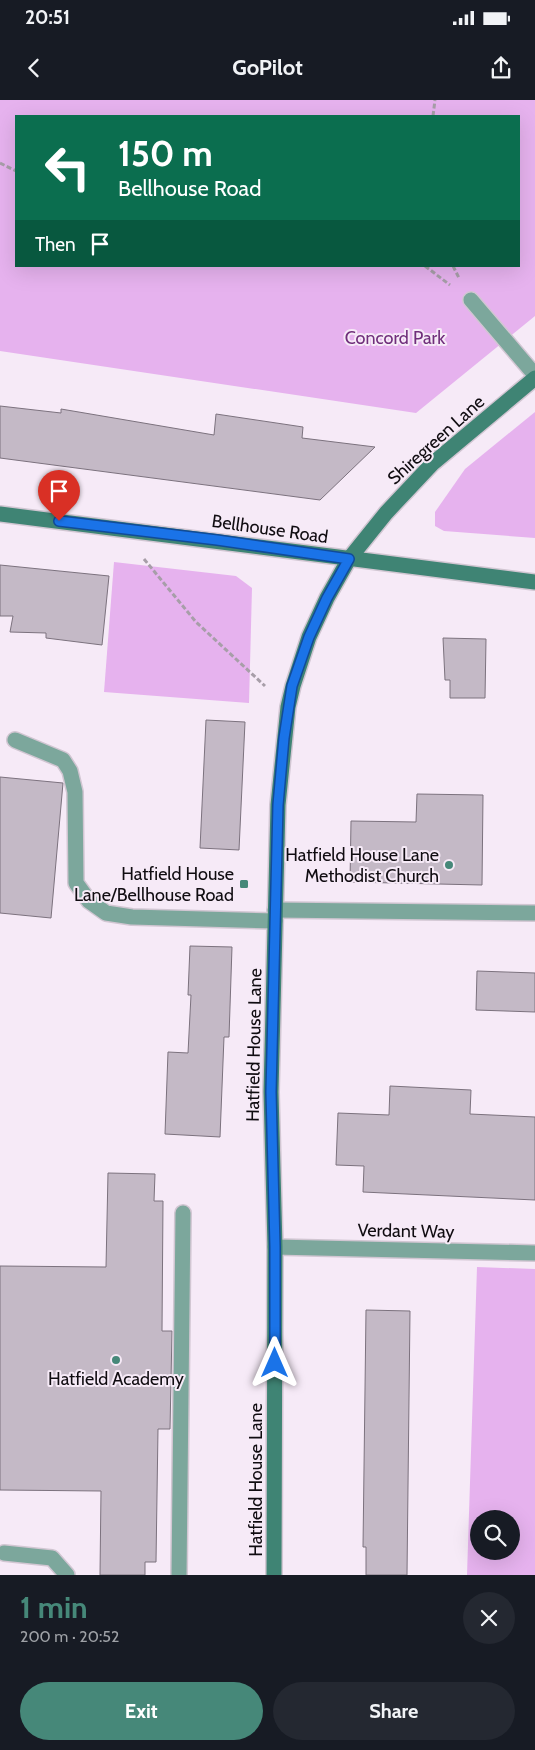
<!DOCTYPE html>
<meta charset="utf-8">
<style>
:root{--surface:#171b24;--page:#242831;--text:#f1f3f6;--muted:#9ea1a6;--accent:#468879}
body{margin:0;font-family:Cabin,sans-serif;background:var(--page);color:var(--text);height:100vh;display:flex;flex-direction:column;font-size:19px;white-space:nowrap}
*{box-sizing:border-box;margin:0}
p{font-size:16px;color:var(--muted)}
.icon{flex:none;width:28px;height:28px;fill:none;stroke:currentColor;stroke-width:2;stroke-linecap:round;stroke-linejoin:round}
.map{position:relative;height:1475px;overflow:hidden}
.sheet{display:flex;flex-direction:column;background:var(--surface);flex:1}
.sheet>*{flex:none}
.top-card{position:absolute;left:15px;top:15px;width:505px;height:152px;border-radius:0px;box-shadow:0 5px 20px #0002;background:#0b6e4f;color:#fff;overflow:hidden}
.tools{position:absolute;left:470px;top:1410px;display:grid;gap:10px}
.tools a{display:grid;place-items:center;width:50px;height:50px;border-radius:50%;background:var(--surface);box-shadow:0 5px 20px #0002;font-size:25px}
.pin{position:absolute;display:grid;place-items:center;width:42px;height:42px;color:#fff;margin:-51px -21px;border-radius:50% 50% 50% 0;rotate:-45deg;box-shadow:0 0 5px #0007}
.pin .icon{rotate:45deg}
.me{position:absolute;width:55px;margin:-28px;rotate:0deg;stroke-linejoin:round;filter:drop-shadow(0 0 4px #0008)}
.turn{display:flex;align-items:center;gap:18px;height:105px;padding:0 20px;font-size:22px}
.turn .icon{width:65px;height:65px;stroke-width:2.5}
.turn b{display:block;font-size:35px;line-height:42px}
.then{display:flex;align-items:center;height:48px;padding:0 20px;background:#0003;gap:10px;font-size:19px}
.round{display:grid;place-items:center;flex:none;width:52px;height:52px;border-radius:26px;background:var(--page)}
.headline{display:flex;align-items:center;justify-content:space-between;height:85px;padding:0 20px}
h1{font-size:30px;font-weight:800;line-height:38px;color:var(--accent)}
.button{display:flex;gap:10px;margin-top:auto;padding:10px 20px}
.button a{flex:1;height:58px;border-radius:30px;background:var(--accent);color:#fff;font-size:20px;font-weight:800;line-height:58px;text-align:center}
.button a+a{background:var(--page);color:var(--text)}
.status{display:flex;justify-content:space-between;align-items:center;height:35px;padding:0 25px;background:var(--surface);direction:ltr}
.status svg{height:14px;fill:currentColor}
header{display:flex;justify-content:space-between;align-items:center;height:65px;padding:0 20px;background:var(--surface);font-size:22px;font-weight:800}
.map>svg:first-child{display:block}
.green{fill:#e6b2ee;fill-rule:evenodd}
.building{fill:#c4b9c6;stroke:#7c727e}
.lines{fill:none;stroke-linecap:round;stroke-linejoin:round}
.lane-casing{stroke:#d1c6d2;stroke-width:18}
.street-casing{stroke:#d1c6d2;stroke-width:18}
.secondary-casing{stroke:#d1c6d2;stroke-width:18}
.path{stroke:#a79ea8;stroke-width:3;stroke-dasharray:5 2.5;stroke-linecap:butt}
.lane{stroke:#7ca79c;stroke-width:15}
.street{stroke:#7ca79c;stroke-width:15}
.secondary{stroke:#3f8474;stroke-width:15}
.route-casing{stroke:#114b97;stroke-width:12}
.route{stroke:#1a73e8;stroke-width:9}
.poi-dot{fill:#468879;stroke:#f6eaf7;stroke-width:2}
.labels{text-anchor:middle;stroke-width:4;stroke-linejoin:round;paint-order:stroke}
.park-label{font-size:18px;fill:#702e7b;stroke:#f6eaf7}
.street-label{font-size:18px;fill:#100c11;stroke:#f6eaf7}
.poi-label{font-size:18px;fill:#100c11;stroke:#f6eaf7;text-anchor:end}
</style>
<div class="status"><b>20:51</b><svg viewBox="0 0 49 12"><path d="M0 12V9h3v3zM5 12V6h3v6zM10 12V3h3v9zM15 12V0h3v12zM26 1h20v11H26zM47 4h2v5h-2z"/></svg></div>
<header><svg class="icon" aria-label="back" viewBox="0 0 24 24"><path d="M15 5l-7 7 7 7"/></svg>GoPilot<svg class="icon" aria-label="share" viewBox="0 0 24 24"><path d="M12 15V3M7 8l5-5 5 5M5 13v7h14v-7"/></svg></header>
<div class="map">
<svg width="535" height="1475" viewBox="0 0 535 1475">
<rect width="100%" height="100%" fill="#f6eaf7"/>
<g class="green">
<path d="M0,0h535v216l-119,97 -416,-62zM16,16h503v150h-503z"/>
<path d="M535,312v126l-91,-7 -9,-5v-14l30,-43z"/>
<path d="M114,462l122,14 16,12 -3,115 -145,-11z"/>
<path d="M477,1167l58,2v306h-68zM479,1419h32v32h-32z"/>
</g>
<g class="building">
<path d="M0,306l61,7v-4l153,26 2,-21 87,13 -1,11 73,9 -55,53 -320,-42z"/>
<path d="M0,465l109,11 -7,69 -56,-7v-5l-36,-1 3,-16h-13z"/>
<path d="M443,538l43,1 -1,59h-35v-18h-5z"/>
<path d="M206,620l39,2 -6,128 -39,-2z"/>
<path d="M0,677l63,6 -12,135 -51,-5z"/>
<path d="M417,694l66,1 -1,90 -132,-3 1,-61 65,1z"/>
<path d="M190,846l42,1 -3,90h-5l-4,100 -55,-3 3,-82 20,1 3,-58h-3z"/>
<path d="M477,871l58,2v39l-59,-2z"/>
<path d="M390,986l81,4 -1,24 65,3v83l-172,-8 1,-26 -28,-1 2,-52 51,2z"/>
<path d="M108,1073l47,1 -1,27h9l-1,130h10l-2,98h-12l-2,133h-11v13h-45l1,-84 -101,-1v-224l106,1z"/>
<path d="M366,1210l44,1 -3,264h-41v-28h-3z"/>
</g>
<g class="lines">
<g class="lane-casing">
<g id="lane">
<path d="M471,200l64,75"/>
<path d="M15,640l48,20 7,11 5,21 1,91 13,18 17,12 26,4 143,4"/>
<path d="M4,1453l48,5 15,17"/>
<path d="M179,1475l4,-362"/>
</g>
</g>
<g class="street-casing">
<g id="street">
<path d="M275,810l260,3"/>
<path d="M275,1147l260,6"/>
</g>
</g>
<g class="secondary-casing">
<g id="secondary">
<path d="M0,414l535,68"/>
<path d="M274,1475l1,-328 -4,-155 7,-287 10,-98 5,-21 16,-49 18,-39 22,-39 37,-46 46,-49 103,-86"/>
</g>
</g>
<g class="path">
<path d="M433,16l2,-16"/>
<path d="M0,63l16,8"/>
<path d="M425,166l25,19"/>
<path d="M453,166l6,12"/>
<path d="M144,459l52,63 69,64"/>
</g>
<use href="#lane" class="lane"/>
<use href="#street" class="street"/>
<use href="#secondary" class="secondary"/>
</g>
<g class="lines">
<g class="route-casing">
<path id="route" d="M59,421l158,19 132,19 -22,39 -18,39 -17,49 -8,52 -6,67 -7,287 4,155v116"/>
</g>
<use href="#route" class="route"/>
</g>
<g class="poi-dot">
<circle cx="449" cy="765" r="5"/>
<rect x="239" y="779" width="10" height="10" rx="2.5"/>
<circle cx="116" cy="1260" r="5"/>
</g>
<g class="labels">
<g class="park-label">
<text x="395" y="244">Concord Park</text>
</g>
<g class="street-label">
<text transform="translate(436 340) rotate(-42)" y="6">Shiregreen Lane</text>
<text transform="translate(270 429) rotate(8)" y="6">Bellhouse Road</text>
<text transform="translate(254 945) rotate(-89)" y="6">Hatfield House Lane</text>
<text transform="translate(406 1131) rotate(1)" y="6">Verdant Way</text>
<text transform="translate(256 1380) rotate(-90)" y="6">Hatfield House Lane</text>
</g>
<g class="poi-label">
<text x="439" y="761">Hatfield House Lane<tspan x="439" dy="21">Methodist Church</tspan></text>
<text x="234" y="780">Hatfield House<tspan x="234" dy="21">Lane/Bellhouse Road</tspan></text>
<text x="116" y="1285" text-anchor="middle">Hatfield Academy</text>
</g>
</g>
</svg>
<div class="tools">
<a><svg class="icon" aria-label="search" viewBox="0 0 24 24"><circle cx="10" cy="10" r="6"/><path d="M15 15l6 6"/></svg></a>
</div>
<div class="pin" style="left:59px;top:421px;background:#d93025"><svg class="icon" aria-label="arrive" viewBox="0 0 24 24"><path d="M6 21V4h12l-3 4 3 4H6"/></svg></div>
<svg class="me" style="left:275px;top:1263px" viewBox="-20 -20 40 40"><path d="M0-17L14 15 0 8-14 15z" fill="#1a73e8" stroke="#fff" stroke-width="4"/></svg>
<div class="top-card">
<div class="turn"><svg class="icon" aria-label="left" viewBox="0 0 24 24"><path d="M17 20v-9H6M10 6l-5 5 5 5"/></svg><div><b>150 m</b>Bellhouse Road</div></div>
<div class="then">Then<svg class="icon" aria-label="arrive" viewBox="0 0 24 24"><path d="M6 21V4h12l-3 4 3 4H6"/></svg></div>
</div>
</div>
<section class="sheet">
<div class="headline"><div><h1>1 min</h1><p>200 m · 20:52</p></div><a class="round"><svg class="icon" aria-label="close" viewBox="0 0 24 24"><path d="M6 6l12 12M18 6L6 18"/></svg></a></div>
<div class="button"><a>Exit</a><a>Share</a></div>
</section>
